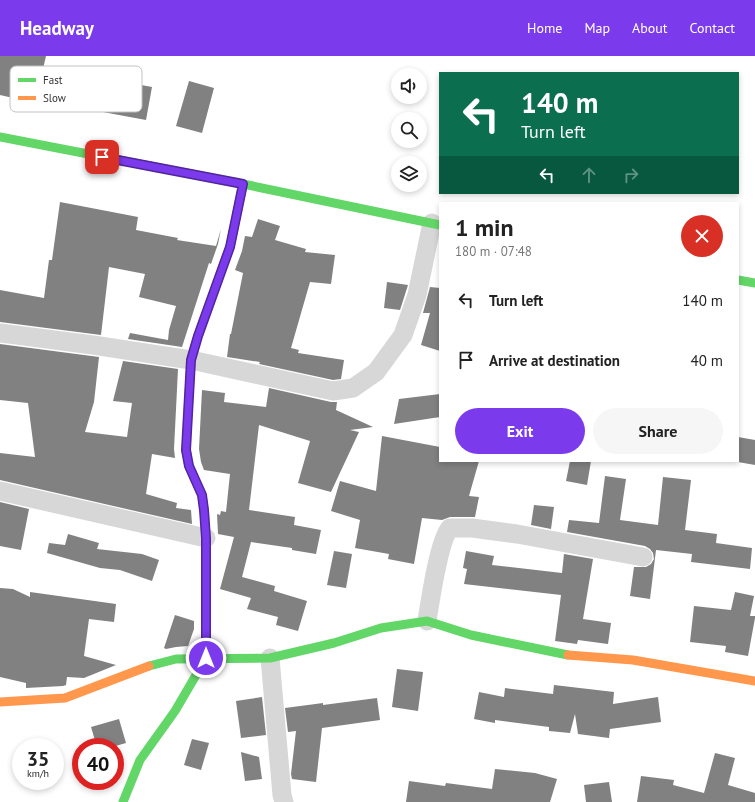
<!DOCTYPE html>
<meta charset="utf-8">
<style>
:root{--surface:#fff;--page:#f6f6f6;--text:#222;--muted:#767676;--accent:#7c3aed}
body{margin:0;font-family:"PT Sans",sans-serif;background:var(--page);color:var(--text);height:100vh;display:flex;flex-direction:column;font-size:15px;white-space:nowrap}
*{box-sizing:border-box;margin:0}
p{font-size:13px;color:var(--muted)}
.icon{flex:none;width:22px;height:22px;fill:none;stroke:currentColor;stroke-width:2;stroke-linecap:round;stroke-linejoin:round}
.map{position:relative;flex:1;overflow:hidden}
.side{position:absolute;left:439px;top:146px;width:300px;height:260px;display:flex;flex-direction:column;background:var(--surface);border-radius:0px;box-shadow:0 2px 6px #0003}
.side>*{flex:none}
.top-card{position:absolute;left:439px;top:16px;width:300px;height:122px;border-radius:0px;box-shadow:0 2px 6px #0003;background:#0b6e4f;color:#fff;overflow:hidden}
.buttons{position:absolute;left:391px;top:12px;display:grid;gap:8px}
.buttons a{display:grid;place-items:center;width:36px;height:36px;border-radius:50%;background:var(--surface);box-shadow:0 2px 6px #0003;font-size:20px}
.speed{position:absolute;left:12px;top:682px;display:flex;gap:8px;font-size:20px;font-weight:700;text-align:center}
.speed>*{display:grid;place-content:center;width:52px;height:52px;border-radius:50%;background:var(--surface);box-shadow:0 2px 6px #0003;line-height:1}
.speed small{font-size:10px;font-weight:400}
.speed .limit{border:6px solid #d22;background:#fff;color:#111}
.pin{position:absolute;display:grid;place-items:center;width:34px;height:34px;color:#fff;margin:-17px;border-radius:8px;box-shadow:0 2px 6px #0006}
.me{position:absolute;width:44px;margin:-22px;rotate:0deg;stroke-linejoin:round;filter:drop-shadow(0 0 3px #0008)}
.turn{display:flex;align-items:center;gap:14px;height:84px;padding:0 16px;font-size:18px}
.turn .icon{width:52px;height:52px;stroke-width:2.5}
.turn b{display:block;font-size:28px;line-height:34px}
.lanes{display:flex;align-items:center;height:38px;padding:0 16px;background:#0003;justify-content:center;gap:20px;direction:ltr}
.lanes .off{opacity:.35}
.round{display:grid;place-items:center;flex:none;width:42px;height:42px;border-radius:21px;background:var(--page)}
.overview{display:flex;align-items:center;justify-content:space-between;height:68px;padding:0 16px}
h1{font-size:24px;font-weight:800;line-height:30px}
.button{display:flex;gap:8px;margin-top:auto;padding:8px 16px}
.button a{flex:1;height:46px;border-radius:24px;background:var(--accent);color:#fff;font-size:16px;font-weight:800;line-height:46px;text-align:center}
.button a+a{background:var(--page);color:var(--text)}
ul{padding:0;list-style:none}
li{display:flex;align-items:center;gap:12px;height:60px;padding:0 16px}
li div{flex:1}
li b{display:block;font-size:15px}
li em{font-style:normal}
header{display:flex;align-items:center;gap:24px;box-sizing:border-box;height:56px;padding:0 20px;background:var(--accent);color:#fff}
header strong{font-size:19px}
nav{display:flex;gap:22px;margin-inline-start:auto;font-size:14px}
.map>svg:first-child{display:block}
.building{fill:#818181}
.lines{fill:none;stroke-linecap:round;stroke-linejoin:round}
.street{stroke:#d7d7d7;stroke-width:19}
.fast{stroke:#63d668;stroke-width:9}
.slow{stroke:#ff974d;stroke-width:9}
.route-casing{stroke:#51269a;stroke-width:10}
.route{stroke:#7c3aed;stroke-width:7}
.key{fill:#fff;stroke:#c2c2c2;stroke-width:1}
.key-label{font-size:11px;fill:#333}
</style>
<header>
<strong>Headway</strong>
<nav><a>Home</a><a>Map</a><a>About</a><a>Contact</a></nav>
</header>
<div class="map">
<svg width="755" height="746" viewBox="0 0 755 746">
<rect width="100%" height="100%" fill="#fff"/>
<g class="building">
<path d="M0,0h46l-11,47 -35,-8z"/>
<path d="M98,21l54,10 -6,33 -54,-10z"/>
<path d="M189,25l25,7 -12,45 -26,-7z"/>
<path d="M60,146l78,15 -2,13 42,8 -1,2 39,6 5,-17 -3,15 -7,20 -2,-1 -27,84 -54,-8 2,-6 38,7 1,-10 7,-24 -37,-9 6,-23 -36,-7 -8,68 -101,-13v-32l44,8 5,-38h3z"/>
<path d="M258,163l22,7 -5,14 31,9 -1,3 30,3 -4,29 -21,-2 -19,66 8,2 -1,3 46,7 -3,19 -8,1 -74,-16 1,-2 -33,-5 3,-23h1l12,-61 -8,-3 7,-19 3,-15 7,1z"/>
<path d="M387,226l21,3 -8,25 -16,-2z"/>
<path d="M430,231l10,1v63l-19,-6 9,-32h-7z"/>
<path d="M0,288l99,13 -5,45 -9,30 42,5 5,-34 -19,-2 10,-40 55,8 -4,80 1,9 -23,-4 -6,40 31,9 -1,5 15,2 1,14 -192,-44v-27l35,4 -7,-54 -28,-3z"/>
<path d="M269,332l62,14h6l-1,8 37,17 -23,3 9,2 -28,60 -33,-9 12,-42 -51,-16 -10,85 46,7 -1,8 27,5 -5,24 -24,-4v-2l-41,-6 -9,35 33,9 -1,5 33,10 -9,30 -22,-6 2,-8 -31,-8 4,-11 -31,-9 14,-52 -16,-3 -1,-20 3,1 1,-4 5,1 4,-38 -26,-4 -3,-8 -2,-13 3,-59 23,3 -1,9 42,5z"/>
<path d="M440,338v23l-46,7 5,-25z"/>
<path d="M382,380l58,11v14h39l-10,35 10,1 -4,20h-25l-8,3 -20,-2 -8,46 -26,-5 1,-5 -34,-6 5,-28 -29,-9 9,-30 36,10z"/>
<path d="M738,381l17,3v25l-17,-3z"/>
<path d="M570,405h21l-4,24 -21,-4z"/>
<path d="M605,420l21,3 -6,41 38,5 5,-48 28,3 -6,50 32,4 -1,9 36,5 -2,21 -59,-7 1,-8 -36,-4 -6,49 -20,-3 4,-29h12l5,-3 3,-5 -1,-6 -3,-4 -5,-3 -78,-14 2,-12 30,3z"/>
<path d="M0,446l29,7 -8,41 -21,-4z"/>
<path d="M534,449l20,2 -3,22 -20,-4z"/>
<path d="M68,478l31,9 -2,6 45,5 17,6 -7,21 -32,-11 -20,-2 -53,-15 2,-10 16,2z"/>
<path d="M334,495l18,3 -6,34 -19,-3z"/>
<path d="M466,495l28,5 -2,9 70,8 2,-19 29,5 -10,60 28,4 -3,21 -30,-4 -1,4 -22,-3 6,-46 -97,-11 3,-15 -4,-1z"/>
<path d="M0,532l13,1 17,8v-5l86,12 -2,18 -25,-3 -5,37 32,9 -32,13 -17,-1 -1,8 -3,1 -37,2v-5l-26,-6z"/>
<path d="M735,536l19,4 -4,20h5v2l-7,38 -23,-4 1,-6 -36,-4 4,-36 37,4z"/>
<path d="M175,559l19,6v8l-6,17 -12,1 -10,2 -2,-1z"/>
<path d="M397,613l26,3 -5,39 -26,-4z"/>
<path d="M554,629l60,7 -1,12 45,-7 3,25 -51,7 -1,9 -31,-4 -3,-20 -5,19 -21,-2v-4l-54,-7v3l-21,-4 5,-27 25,5 1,-9 48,6z"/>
<path d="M262,641l4,38 -25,3 -5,-37z"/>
<path d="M377,642l3,22 -58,8 -6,54 -24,-3 -1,-5 5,-43 -8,1 -3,-24 38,-5v2z"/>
<path d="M119,663l7,24 -14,4h-15l-6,-20z"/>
<path d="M192,683l17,4 -8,27 -17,-5z"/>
<path d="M241,696l18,5 3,22 -17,2z"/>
<path d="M715,697l20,5 -7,27 27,8v9h-118l4,-26 33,4 -1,5 31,8z"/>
<path d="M495,713l40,4 22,6 -7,23h-144l3,-21 36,5 1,-3 46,6z"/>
<path d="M609,726l3,20h-26l-2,-17z"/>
</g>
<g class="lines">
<g class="street">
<path d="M0,277l93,12 98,15 142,31 20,-3 23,-16 27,-37 14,-40 15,-72"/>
<path d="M0,435l206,47"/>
<path d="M427,565c3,-19 12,-81 23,-93h22l45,6 126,23"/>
<path d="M270,602l12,137 2,7"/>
</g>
<g class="fast">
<path d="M0,81l243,47 197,41"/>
<path d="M223,210l7,-19 13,-63"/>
<path d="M738,224l17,3"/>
<path d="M149,610l27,-7 94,-1 64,-15 47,-15 46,-7 44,14 97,20"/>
<path d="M123,746l17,-42 35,-49 31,-53v-120l-2,-28 -2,-15 -13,-29 -2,-11"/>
</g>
<g class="slow">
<path d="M187,399l-1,-5 5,-90 7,-24 25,-70"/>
<path d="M568,599l65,5 122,21"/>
<path d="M0,646l65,-4 84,-32"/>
</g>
</g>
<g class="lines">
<g class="route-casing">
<path id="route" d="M102,101l141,27 -13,63 -32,89 -7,24 -5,90 3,16 13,29 2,15 2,28v120"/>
</g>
<use href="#route" class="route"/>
</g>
<rect x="10" y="10" width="132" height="46" rx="6" class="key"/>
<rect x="18" y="22" width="18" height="4" fill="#63d668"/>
<rect x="18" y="40" width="18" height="4" fill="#ff974d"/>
<g class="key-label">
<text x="43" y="28">Fast</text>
<text x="43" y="46">Slow</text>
</g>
</svg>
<div class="buttons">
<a><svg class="icon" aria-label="sound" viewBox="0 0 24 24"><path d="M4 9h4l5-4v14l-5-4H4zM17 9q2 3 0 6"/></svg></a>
<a><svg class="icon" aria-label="search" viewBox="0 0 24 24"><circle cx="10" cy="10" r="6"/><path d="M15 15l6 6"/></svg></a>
<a><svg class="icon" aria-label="layers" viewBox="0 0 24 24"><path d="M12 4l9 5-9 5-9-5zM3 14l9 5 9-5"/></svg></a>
</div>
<div class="speed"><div>35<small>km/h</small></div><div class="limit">40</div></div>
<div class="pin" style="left:102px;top:101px;background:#d93025"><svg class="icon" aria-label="arrive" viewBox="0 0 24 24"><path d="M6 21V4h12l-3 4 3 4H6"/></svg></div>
<svg class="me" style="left:206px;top:602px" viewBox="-20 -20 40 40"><circle r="17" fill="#7c3aed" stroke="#fff" stroke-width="3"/><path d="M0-11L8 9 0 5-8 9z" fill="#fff"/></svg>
<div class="top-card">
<div class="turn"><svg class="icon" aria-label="left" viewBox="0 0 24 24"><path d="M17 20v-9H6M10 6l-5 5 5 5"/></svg><div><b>140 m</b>Turn left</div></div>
<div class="lanes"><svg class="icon" aria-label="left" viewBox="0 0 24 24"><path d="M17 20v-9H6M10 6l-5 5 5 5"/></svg><svg class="icon off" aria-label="ahead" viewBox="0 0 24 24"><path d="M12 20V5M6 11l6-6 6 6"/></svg><svg class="icon off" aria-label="right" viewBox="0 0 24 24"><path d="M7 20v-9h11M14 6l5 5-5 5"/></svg></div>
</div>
<section class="side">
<div class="overview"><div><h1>1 min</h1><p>180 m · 07:48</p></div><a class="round" style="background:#d93025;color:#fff"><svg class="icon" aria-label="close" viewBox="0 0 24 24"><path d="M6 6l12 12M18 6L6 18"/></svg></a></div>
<ul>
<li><svg class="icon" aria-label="left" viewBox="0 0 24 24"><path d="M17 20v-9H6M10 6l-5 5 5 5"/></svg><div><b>Turn left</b></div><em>140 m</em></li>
<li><svg class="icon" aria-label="arrive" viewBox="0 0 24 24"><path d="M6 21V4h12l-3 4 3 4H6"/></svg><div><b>Arrive at destination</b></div><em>40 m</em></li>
</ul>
<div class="button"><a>Exit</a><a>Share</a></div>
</section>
</div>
